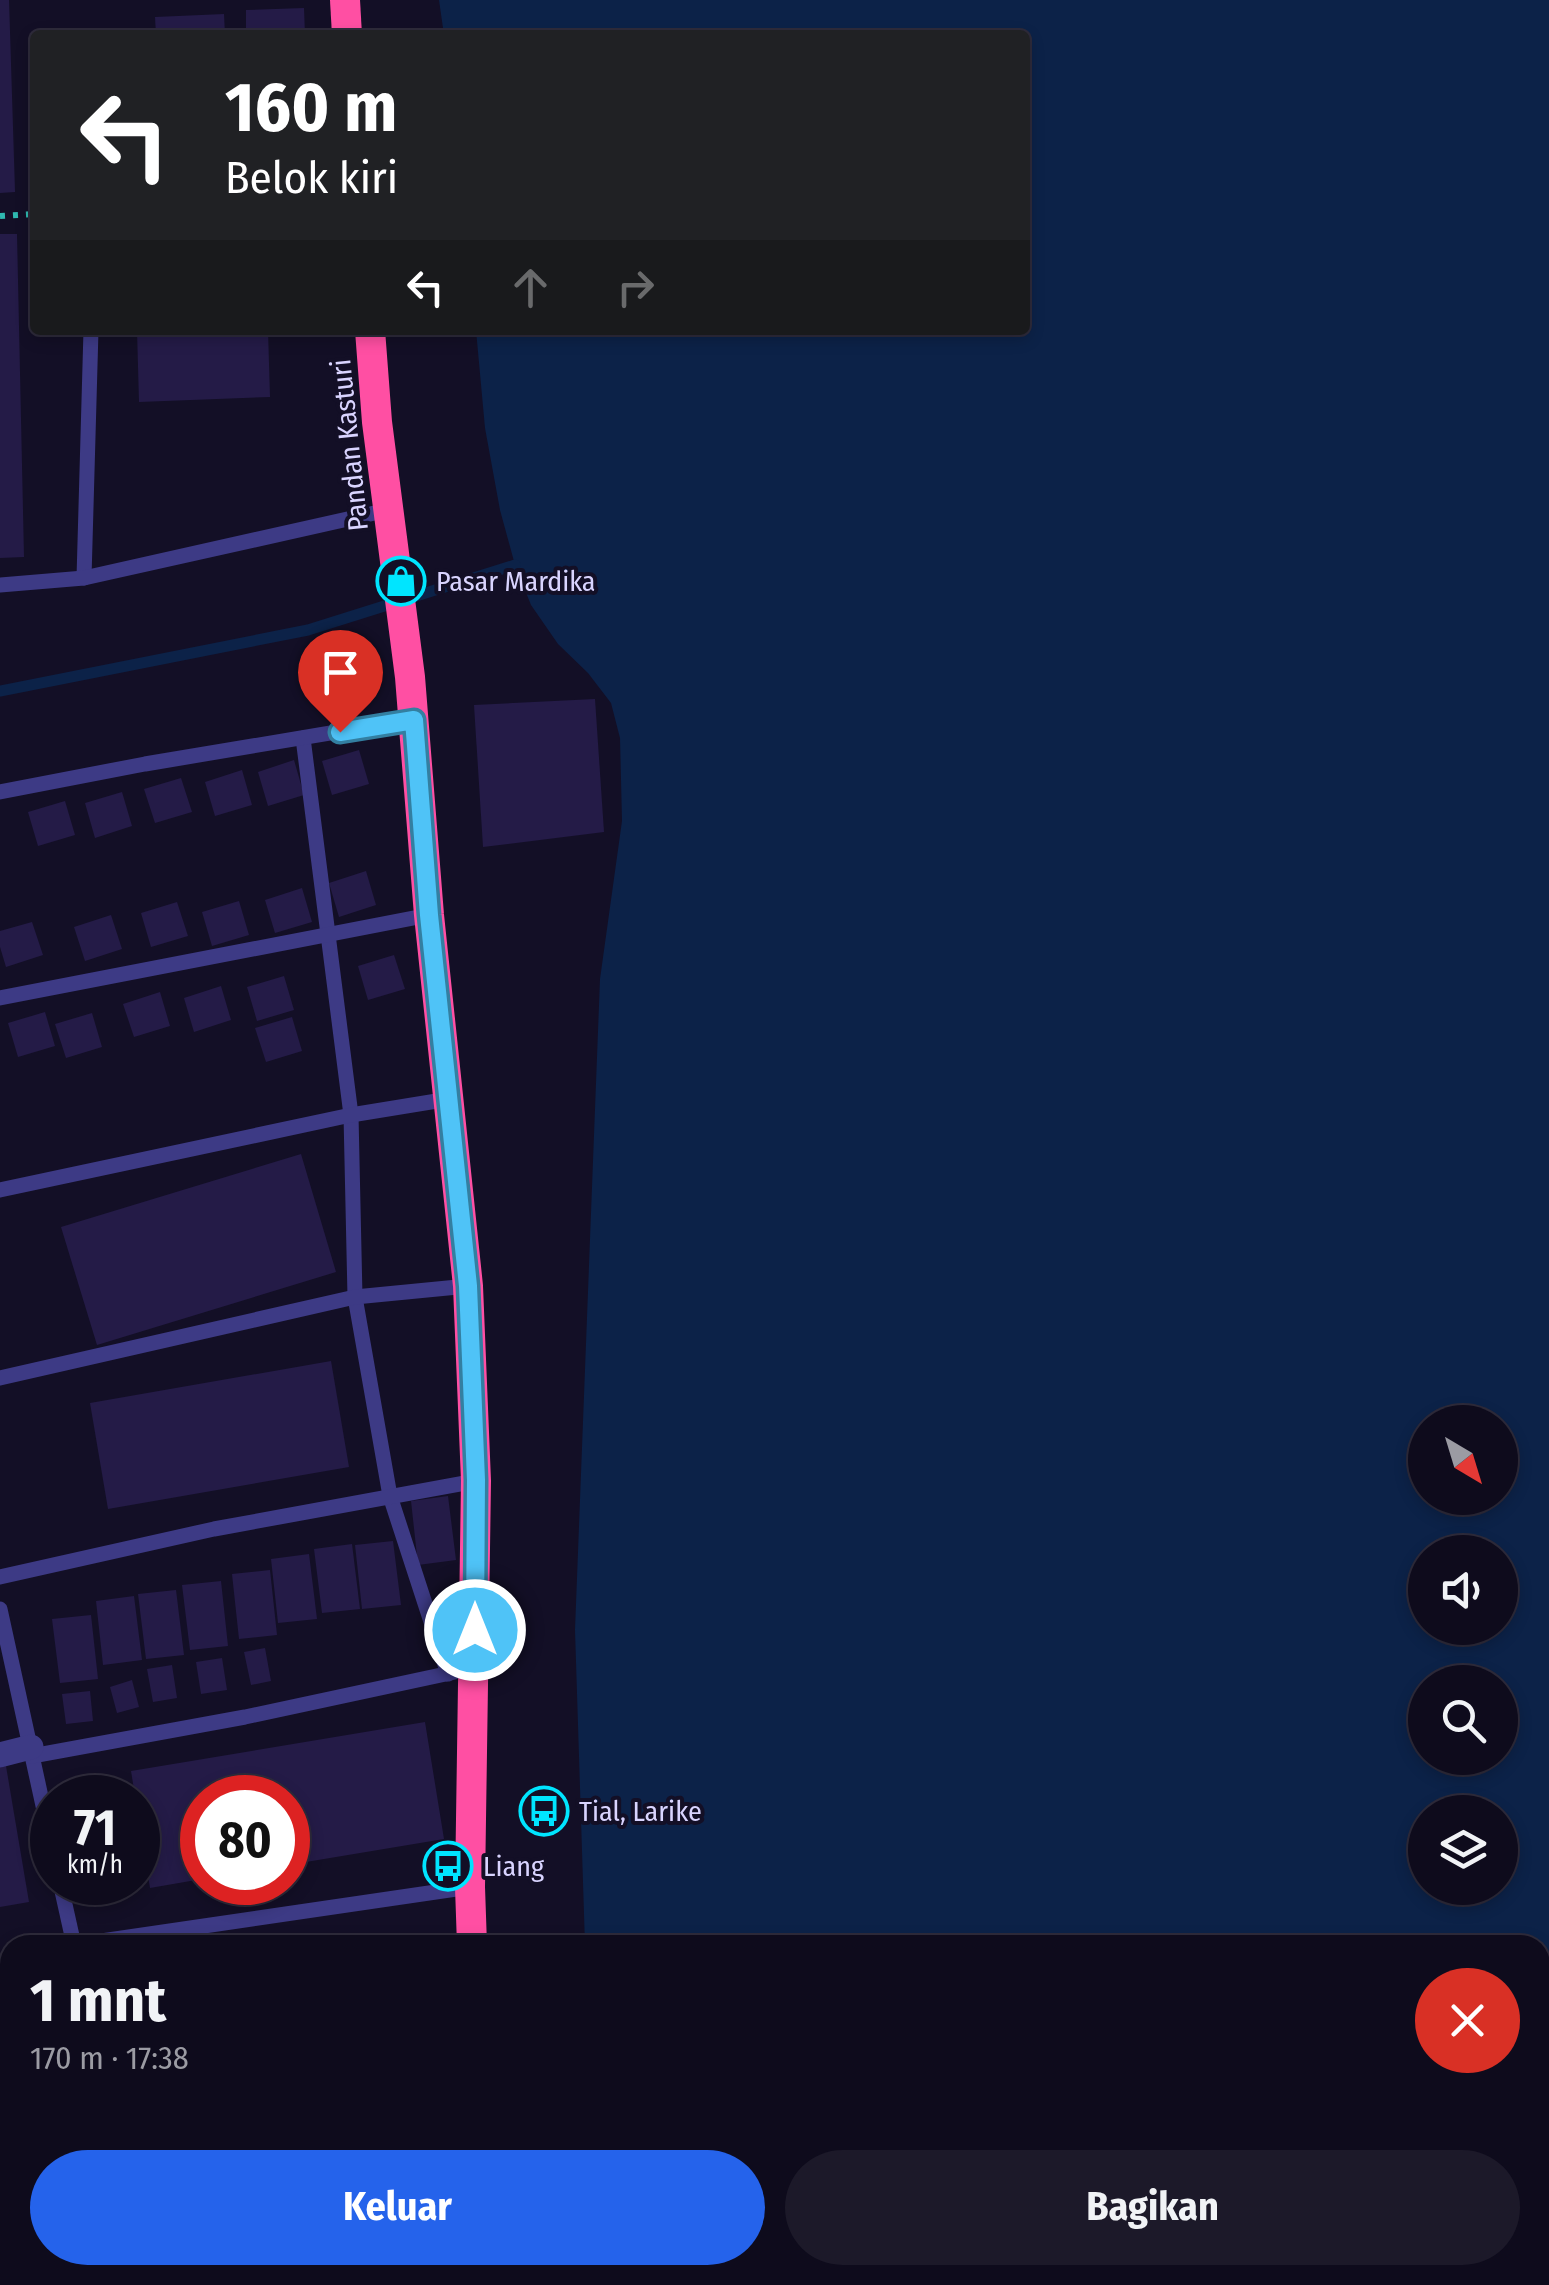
<!DOCTYPE html>
<html lang="id">
<meta charset="utf-8">
<style>
:root{--surface:#0e0b1c;--page:#1c1929;--text:#f1f3f6;--muted:#9b9ba3;--line:#2e2b3b;--accent:#2563eb}
body{margin:0;font-family:"Fira Sans Condensed",sans-serif;background:var(--page);color:var(--text);height:100vh;display:flex;flex-direction:column;font-size:38px;white-space:nowrap}
*{box-sizing:border-box;margin:0}
p{font-size:32px;color:var(--muted)}
.icon{flex:none;width:55px;height:55px;fill:none;stroke:currentColor;stroke-width:2;stroke-linecap:round;stroke-linejoin:round}
.map{position:relative;flex:1;overflow:hidden}
.side{position:absolute;left:0px;top:1935px;width:1550px;height:350px;display:flex;flex-direction:column;background:var(--surface);border-radius:30px 30px 0 0;box-shadow:0 5px 15px #0003,0 0 0 2px var(--line)}
.side>*{flex:none}
.top-card{position:absolute;left:30px;top:30px;width:1000px;height:305px;border-radius:10px;box-shadow:0 5px 15px #0003,0 0 0 2px var(--line);background:#202124;color:#fff;overflow:hidden}
.needle{width:65px;rotate:142deg}
.controls{position:absolute;left:1408px;top:1405px;display:grid;gap:20px}
.controls a{display:grid;place-items:center;width:110px;height:110px;border-radius:50%;background:var(--surface);box-shadow:0 5px 15px #0003,0 0 0 2px var(--line);font-size:50px}
.speed{position:absolute;left:30px;top:1775px;display:flex;gap:20px;font-size:50px;font-weight:700;text-align:center}
.speed>*{display:grid;place-content:center;width:130px;height:130px;border-radius:50%;background:var(--surface);box-shadow:0 5px 15px #0003,0 0 0 2px var(--line);line-height:1}
.speed small{font-size:25px;font-weight:400}
.speed .limit{border:15px solid #d22;background:#fff;color:#111}
.pin{position:absolute;display:grid;place-items:center;width:85px;height:85px;color:#fff;margin:-102px -42px;border-radius:50% 50% 50% 0;rotate:-45deg;box-shadow:0 0 10px #0007}
.pin .icon{rotate:45deg}
.me{position:absolute;width:110px;margin:-55px;rotate:0deg;stroke-linejoin:round;filter:drop-shadow(0 0 8px #0008)}
.turn{display:flex;align-items:center;gap:35px;height:210px;padding:0 30px;font-size:45px}
.turn .icon{width:130px;height:130px;stroke-width:2.5}
.turn b{display:block;font-size:70px;line-height:85px}
.lanes{display:flex;align-items:center;height:95px;padding:0 30px;background:#0003;justify-content:center;gap:50px;direction:ltr}
.lanes .off{opacity:.35}
.round{display:grid;place-items:center;flex:none;width:105px;height:105px;border-radius:52px;background:var(--page)}
.summary{display:flex;align-items:center;justify-content:space-between;height:170px;padding:0 30px}
h1{font-size:60px;font-weight:700;line-height:75px}
.cta{display:flex;gap:20px;margin-top:auto;padding:20px 30px}
.cta a{flex:1;height:115px;border-radius:60px;background:var(--accent);color:#fff;font-size:40px;font-weight:700;line-height:115px;text-align:center}
.cta a+a{background:var(--page);color:var(--text)}
.map>svg:first-child{display:block}
.water{fill:#0c2248;fill-rule:evenodd}
.lines{fill:none;stroke-linecap:round;stroke-linejoin:round}
.stream{stroke:#0c2248;stroke-width:11}
.building{fill:#241b47}
.path{stroke:#2fb8b0;stroke-width:6;stroke-dasharray:5 8;stroke-linecap:butt}
.lane{stroke:#3d3a85;stroke-width:15}
.street{stroke:#3d3a85;stroke-width:25}
.highway{stroke:#ff4fa3;stroke-width:30}
.route-casing{stroke:#337fa1;stroke-width:25}
.route{stroke:#4fc3f7;stroke-width:18}
.labels{text-anchor:middle;stroke-width:8;stroke-linejoin:round;paint-order:stroke}
.street-label{font-size:28px;fill:#d9d4ff;stroke:#130f26}
.poi-label{font-size:28px;fill:#d9d4ff;stroke:#130f26;text-anchor:start}
</style>
<div class="map">
<svg width="1549" height="2285" viewBox="0 0 1549 2285">
<rect width="100%" height="100%" fill="#130f26"/>
<path class="water" d="M439,0h1110v2285h-966v-10h957v-330h-955l-10,-315 25,-651 22,-158 -2,-83 -9,-35 -23,-30 -30,-29 -27,-39 -16,-40 -15,-55 -15,-82 -9,-98h549v-295h-581zM1425,1422h75v76h-75zM1425,1552h75v76h-75zM1425,1682h75v76h-75zM1500,1812v76h-75v-76z"/>
<g class="lines">
<path class="stream" d="M0,691l308,-61 207,-65"/>
</g>
<g class="building">
<path d="M0,0h9l6,192 -15,1z"/>
<path d="M304,8l1,27h-59v-25z"/>
<path d="M224,14l1,21h-69l-1,-18z"/>
<path d="M0,234h17l7,323 -24,1z"/>
<path d="M137,330h131l2,67 -131,5z"/>
<path d="M595,699l9,133 -121,15 -9,-142z"/>
<path d="M359,750l10,34 -37,11 -10,-34z"/>
<path d="M294,760l10,35 -36,11 -10,-34z"/>
<path d="M242,770l10,35 -37,11 -10,-34z"/>
<path d="M181,778l11,34 -37,11 -11,-34z"/>
<path d="M122,792l10,34 -37,12 -10,-35z"/>
<path d="M65,801l10,34 -37,11 -10,-34z"/>
<path d="M366,871l10,34 -37,12 -10,-34z"/>
<path d="M302,888l10,34 -37,11 -10,-33z"/>
<path d="M239,901l10,34 -37,11 -10,-34z"/>
<path d="M177,902l11,34 -37,11 -10,-34z"/>
<path d="M111,915l11,34 -37,12 -11,-34z"/>
<path d="M32,922l11,33 -37,12 -6,-20v-16z"/>
<path d="M394,955l11,34 -37,11 -10,-34z"/>
<path d="M284,976l10,34 -37,11 -10,-34z"/>
<path d="M221,986l10,34 -37,12 -10,-34z"/>
<path d="M160,992l10,34 -36,11 -11,-33z"/>
<path d="M45,1012l10,34 -37,11 -10,-34z"/>
<path d="M92,1013l10,34 -36,11 -11,-34z"/>
<path d="M292,1017l10,34 -36,11 -11,-34z"/>
<path d="M301,1154l35,118 -239,73 -36,-118z"/>
<path d="M331,1361l18,106 -241,42 -18,-106z"/>
<path d="M448,1496l8,64 -38,5 -7,-64z"/>
<path d="M393,1541l8,64 -39,4 -7,-64z"/>
<path d="M352,1544l8,65 -38,4 -8,-64z"/>
<path d="M309,1554l8,65 -39,4 -7,-64z"/>
<path d="M270,1570l7,65 -38,4 -7,-65z"/>
<path d="M221,1581l7,65 -38,4 -8,-65z"/>
<path d="M176,1590l8,65 -38,4 -8,-65z"/>
<path d="M134,1596l8,64 -39,5 -7,-64z"/>
<path d="M91,1615l7,64 -38,4 -8,-64z"/>
<path d="M265,1648l6,33 -20,4 -7,-33z"/>
<path d="M222,1658l5,32 -26,4 -5,-32z"/>
<path d="M172,1665l5,33 -24,4 -6,-33z"/>
<path d="M132,1680l7,27 -22,6 -7,-26z"/>
<path d="M90,1691l3,30 -27,3 -4,-30z"/>
<path d="M425,1722l19,117 -156,26v-67h-86v81l-52,9 -19,-117z"/>
<path d="M6,1766l23,136 -29,5v-140z"/>
<path d="M10,1986v88h-2l-8,-39v-47z"/>
<path d="M10,2264v11h7l3,10h-20v-19z"/>
<path d="M48,2275h69l2,10h-69z"/>
<path d="M183,2275h123v1l-36,9h-85z"/>
</g>
<g class="lines">
<path class="path" d="M0,216l35,-2"/>
<g class="lane">
<path d="M84,578l7,-248"/>
<path d="M0,585l84,-7 304,-68"/>
<path d="M303,738l48,377 4,182 35,199 58,178"/>
<path d="M0,792l145,-28 269,-45"/>
<path d="M0,998l429,-83"/>
<path d="M0,1190l351,-75 98,-16"/>
<path d="M0,1378l355,-81 113,-11"/>
<path d="M0,1577l214,-48 262,-48"/>
<path d="M0,1609l52,238"/>
<path d="M32,1756l213,-39 210,-45"/>
<path d="M60,1882l14,63"/>
<path d="M74,1945l396,-58"/>
<path d="M140,2275l2,10"/>
</g>
<path class="street" d="M0,1755l31,-8"/>
<g class="highway">
<path d="M345,0l2,35"/>
<path d="M370,330l7,92 33,255 19,238 39,371 8,195 -6,406 2,58"/>
<path d="M477,2275v10"/>
</g>
</g>
<g class="lines">
<g class="route-casing">
<path id="route" d="M340,732l74,-12 15,195 39,371 8,194 -1,150"/>
</g>
<use href="#route" class="route"/>
</g>
<defs>
<g id="shop-ring" transform="scale(2.5)"><circle r="9.5" fill="#130f26" stroke="#00e5ff" stroke-width="1.5"/><path d="M-5-2.5h2.3a2.7 3.5 0 0 1 5.4 0H5L5.5 6h-11ZM-1.5-2.5h3a1.5 2.3 0 0 0-3 0Z" fill="#00e5ff"/></g>
<g id="bus-ring" transform="scale(2.5)"><circle r="9.5" fill="#130f26" stroke="#00e5ff" stroke-width="1.5"/><path d="M-5-6H5V4H4V6H2V4H-2V6H-4V4H-5ZM-3.5-4V0h7V-4ZM-3.5 1.2v1.5H-2V1.2ZM2 1.2v1.5H3.5V1.2Z" fill="#00e5ff"/></g>
</defs>
<g fill-rule="evenodd">
<use href="#shop-ring" x="401" y="581"/>
<use href="#bus-ring" x="544" y="1811"/>
<use href="#bus-ring" x="448" y="1866"/>
</g>
<g class="labels">
<g class="street-label">
<text transform="translate(349 445) rotate(-96)" y="10">Pandan Kasturi</text>
</g>
<g class="poi-label">
<text x="436" y="591">Pasar Mardika</text>
<text x="579" y="1821">Tial, Larike</text>
<text x="483" y="1876">Liang</text>
</g>
</g>
</svg>
<div class="controls">
<a><svg class="needle" viewBox="-14 -14 28 28"><path d="M0-13l5 13h-10z" fill="#e53935"/><path d="M0 13l5-13h-10z" fill="#9b9ba3"/></svg></a>
<a><svg class="icon" aria-label="sound" viewBox="0 0 24 24"><path d="M4 9h4l5-4v14l-5-4H4zM17 9q2 3 0 6"/></svg></a>
<a><svg class="icon" aria-label="search" viewBox="0 0 24 24"><circle cx="10" cy="10" r="6"/><path d="M15 15l6 6"/></svg></a>
<a><svg class="icon" aria-label="layers" viewBox="0 0 24 24"><path d="M12 4l9 5-9 5-9-5zM3 14l9 5 9-5"/></svg></a>
</div>
<div class="speed"><div>71<small>km/h</small></div><div class="limit">80</div></div>
<div class="pin" style="left:340px;top:732px;background:#d93025"><svg class="icon" aria-label="arrive" viewBox="0 0 24 24"><path d="M6 21V4h12l-3 4 3 4H6"/></svg></div>
<svg class="me" style="left:475px;top:1630px" viewBox="-20 -20 40 40"><circle r="17" fill="#4fc3f7" stroke="#fff" stroke-width="3"/><path d="M0-11L8 9 0 5-8 9z" fill="#fff"/></svg>
<div class="top-card">
<div class="turn"><svg class="icon" aria-label="left" viewBox="0 0 24 24"><path d="M17 20v-9H6M10 6l-5 5 5 5"/></svg><div><b>160 m</b>Belok kiri</div></div>
<div class="lanes"><svg class="icon" aria-label="left" viewBox="0 0 24 24"><path d="M17 20v-9H6M10 6l-5 5 5 5"/></svg><svg class="icon off" aria-label="ahead" viewBox="0 0 24 24"><path d="M12 20V5M6 11l6-6 6 6"/></svg><svg class="icon off" aria-label="right" viewBox="0 0 24 24"><path d="M7 20v-9h11M14 6l5 5-5 5"/></svg></div>
</div>
<section class="side">
<div class="summary"><div><h1>1 mnt</h1><p>170 m · 17:38</p></div><a class="round" style="background:#d93025;color:#fff"><svg class="icon" aria-label="close" viewBox="0 0 24 24"><path d="M6 6l12 12M18 6L6 18"/></svg></a></div>
<div class="cta"><a>Keluar</a><a>Bagikan</a></div>
</section>
</div>
